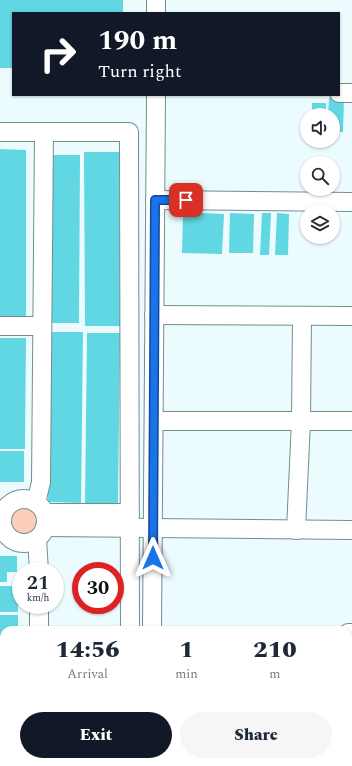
<!DOCTYPE html>
<style>
:root{--surface:#fff;--page:#f6f6f7;--text:#1f2937;--muted:#747a83;--accent:#111827}
body{margin:0;font-family:Spectral,serif;background:var(--page);color:var(--text);height:100vh;display:flex;flex-direction:column;font-size:15px;white-space:nowrap}
*{box-sizing:border-box;margin:0}
p{font-size:13px;color:var(--muted)}
.icon{flex:none;width:22px;height:22px;fill:none;stroke:currentColor;stroke-width:2;stroke-linecap:round;stroke-linejoin:round}
.map{position:relative;flex:1;overflow:hidden}
.panel{position:absolute;left:0px;top:626px;width:352px;height:140px;display:flex;flex-direction:column;background:var(--surface);border-radius:12px 12px 0 0;box-shadow:0 1px 3px #0004}
.panel>*{flex:none}
.banner{position:absolute;left:12px;top:12px;width:328px;height:84px;border-radius:0px;box-shadow:0 1px 3px #0004;background:#111827;color:#fff;overflow:hidden}
.buttons{position:absolute;left:300px;top:108px;display:grid;gap:8px}
.buttons a{display:grid;place-items:center;width:40px;height:40px;border-radius:50%;background:var(--surface);box-shadow:0 1px 3px #0004;font-size:20px}
.speed{position:absolute;left:12px;top:562px;display:flex;gap:8px;font-size:20px;font-weight:700;text-align:center}
.speed>*{display:grid;place-content:center;width:52px;height:52px;border-radius:50%;background:var(--surface);box-shadow:0 1px 3px #0004;line-height:1}
.speed small{font-size:10px;font-weight:400}
.speed .limit{border:6px solid #d22;background:#fff;color:#111}
.pin{position:absolute;display:grid;place-items:center;width:34px;height:34px;color:#fff;margin:-17px;border-radius:8px;box-shadow:0 2px 6px #0006}
.me{position:absolute;width:44px;margin:-22px;rotate:0deg;stroke-linejoin:round;filter:drop-shadow(0 0 3px #0008)}
.turn{display:flex;align-items:center;gap:14px;height:84px;padding:0 20px;font-size:18px}
.turn .icon{width:52px;height:52px;stroke-width:2.5}
.turn b{display:block;font-size:28px;line-height:34px}
.eta{display:flex;justify-content:space-evenly;align-items:center;height:68px;text-align:center}
.eta b{font-size:24px;font-weight:800;line-height:28px}
.cta{display:flex;gap:8px;margin-top:auto;padding:8px 20px}
.cta a{flex:1;height:46px;border-radius:24px;background:var(--accent);color:#fff;font-size:16px;font-weight:800;line-height:46px;text-align:center}
.cta a+a{background:var(--page);color:var(--text)}
.map>svg:first-child{display:block}
.green{fill:#faceba}
.building{fill:#60d7e2}
.lines{fill:none;stroke-linecap:round;stroke-linejoin:round}
.minor-casing{stroke:#738d8f;stroke-width:20}
.minor{stroke:#fff;stroke-width:18}
.route-casing{stroke:#114b97;stroke-width:10}
.route{stroke:#1a73e8;stroke-width:7}
</style>
<div class="map">
<svg width="352" height="766" viewBox="0 0 352 766">
<rect width="100%" height="100%" fill="#ecfcfe"/>
<circle class="green" cx="23" cy="522" r="14"/>
<g class="building">
<path d="M0,0h123v13h-110v55h-13z"/>
<path d="M329,98h15l-1,34 -10,-1v-16h-5z"/>
<rect x="312" y="103" width="14" height="12"/>
<path d="M0,149l26,1v167h-26z"/>
<path d="M84,152h35l1,174h-35z"/>
<path d="M52,155h28l-1,168h-27z"/>
<path d="M183,212l41,2 -2,40 -40,-1z"/>
<path d="M230,213l24,1 -1,39h-24z"/>
<path d="M262,213h9l-2,42h-9z"/>
<path d="M277,213l12,1 -1,41h-13z"/>
<path d="M50,332h33l-2,171 -33,-1z"/>
<path d="M87,333h33l-2,171 -33,-1z"/>
<path d="M0,338h26l-1,111h-25z"/>
<rect x="0" y="451" width="24" height="31"/>
<path d="M0,556h17v16h-10v10h-7z"/>
<rect x="0" y="586" width="18" height="26"/>
<path d="M0,615h18v15h-14v11h-4z"/>
<path d="M0,644h4v27l-4,-1z"/>
<rect x="0" y="674" width="4" height="26"/>
<rect x="0" y="704" width="4" height="26"/>
<rect x="0" y="734" width="4" height="26"/>
</g>
<g class="lines">
<g class="minor-casing">
<g id="minor">
<path d="M156,13v-13"/>
<path d="M339,93h13"/>
<path d="M0,132h129l1,498"/>
<path d="M155,200l197,2"/>
<path d="M154,315l198,1"/>
<path d="M0,326h42"/>
<path d="M154,421h198"/>
<circle cx="24" cy="521" r="22"/>
<path d="M36,503l5,-21 3,-350"/>
<path d="M45,513h85"/>
<path d="M45,527l307,3"/>
<path d="M296,530l5,-109 1,-105"/>
<path d="M37,539l2,32"/>
<path d="M39,630v-25"/>
<path d="M152,630l4,-535"/>
<path d="M348,633h4"/>
<path d="M348,736h4"/>
<path d="M131,762v4"/>
<path d="M151,766v-4"/>
</g>
</g>
<use href="#minor" class="minor"/>
</g>
<g class="lines">
<g class="route-casing">
<path id="route" d="M153,558l2,-358h31"/>
</g>
<use href="#route" class="route"/>
</g>
</svg>
<div class="buttons">
<a><svg class="icon" aria-label="sound" viewBox="0 0 24 24"><path d="M4 9h4l5-4v14l-5-4H4zM17 9q2 3 0 6"/></svg></a>
<a><svg class="icon" aria-label="search" viewBox="0 0 24 24"><circle cx="10" cy="10" r="6"/><path d="M15 15l6 6"/></svg></a>
<a><svg class="icon" aria-label="layers" viewBox="0 0 24 24"><path d="M12 4l9 5-9 5-9-5zM3 14l9 5 9-5"/></svg></a>
</div>
<div class="speed"><div>21<small>km/h</small></div><div class="limit">30</div></div>
<div class="pin" style="left:186px;top:200px;background:#d93025"><svg class="icon" aria-label="arrive" viewBox="0 0 24 24"><path d="M6 21V4h12l-3 4 3 4H6"/></svg></div>
<svg class="me" style="left:153px;top:558px" viewBox="-20 -20 40 40"><path d="M0-17L14 15 0 8-14 15z" fill="#1a73e8" stroke="#fff" stroke-width="4"/></svg>
<div class="banner">
<div class="turn"><svg class="icon" aria-label="right" viewBox="0 0 24 24"><path d="M7 20v-9h11M14 6l5 5-5 5"/></svg><div><b>190 m</b>Turn right</div></div>
</div>
<section class="panel">
<div class="eta">
<div><b>14:56</b><p>Arrival</p></div>
<div><b>1</b><p>min</p></div>
<div><b>210</b><p>m</p></div>
</div>
<div class="cta"><a>Exit</a><a>Share</a></div>
</section>
</div>
